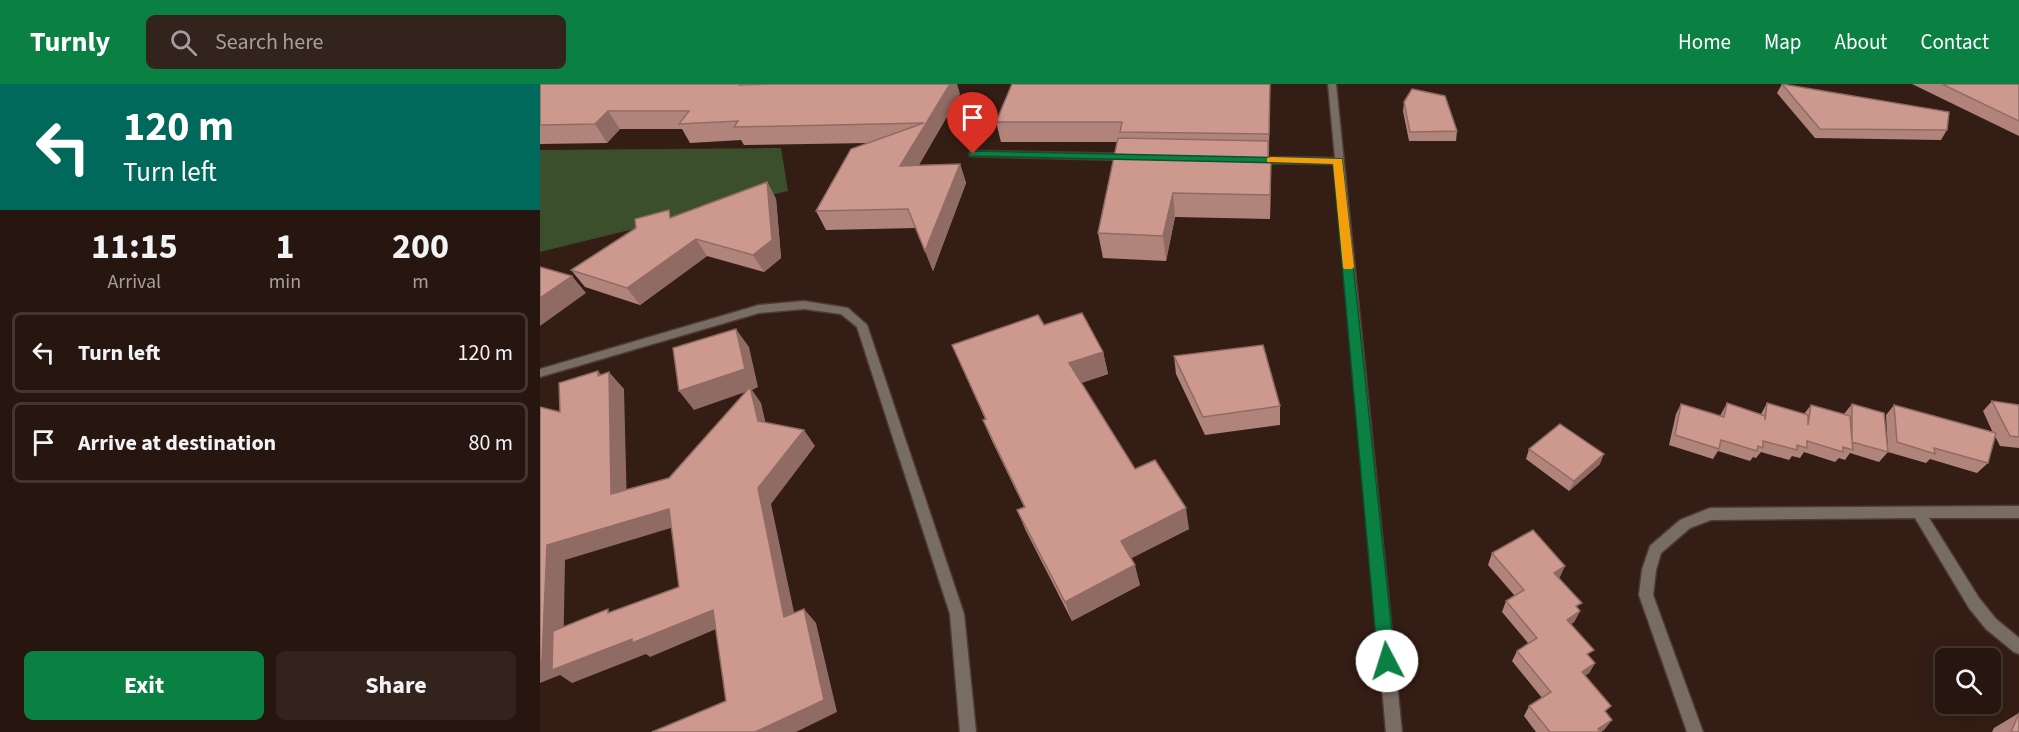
<!DOCTYPE html>
<style>
:root{--surface:#27160f;--page:#33231d;--text:#f1f3f6;--muted:#a49f9e;--line:#43352f;--accent:#0b8043}
body{margin:0;font-family:"Source Sans 3",sans-serif;background:var(--page);color:var(--text);height:100vh;display:flex;flex-direction:column;font-size:22px;white-space:nowrap}
*{box-sizing:border-box;margin:0}
p{font-size:20px;color:var(--muted)}
.icon{flex:none;width:33px;height:33px;fill:none;stroke:currentColor;stroke-width:2;stroke-linecap:round;stroke-linejoin:round}
.map{position:relative;flex:1;overflow:hidden}
.side{display:flex;flex-direction:column;background:var(--surface);width:540px}
.side>*{flex:none}
.guide{background:#00695c;color:#fff;overflow:hidden}
.controls{position:absolute;left:1395px;top:564px;display:grid;gap:12px}
.controls a{display:grid;place-items:center;width:66px;height:66px;border-radius:9px;background:var(--surface);box-shadow:0 6px 24px #0002,0 0 0 2px var(--line);font-size:30px}
.pin{position:absolute;display:grid;place-items:center;width:51px;height:51px;color:#fff;margin:-62px -26px;border-radius:50% 50% 50% 0;rotate:-45deg;box-shadow:0 0 6px #0007}
.pin .icon{rotate:45deg}
.me{position:absolute;width:66px;margin:-33px;rotate:355deg;stroke-linejoin:round;filter:drop-shadow(0 0 4px #0008)}
.turn{display:flex;align-items:center;gap:21px;height:126px;padding:0 24px;font-size:27px}
.turn .icon{width:78px;height:78px;stroke-width:2.5}
.turn b{display:block;font-size:42px;line-height:51px}
.eta{display:flex;justify-content:space-evenly;align-items:center;height:102px;text-align:center}
.eta b{font-size:36px;font-weight:700;line-height:42px}
.button{display:flex;gap:12px;margin-top:auto;padding:12px 24px}
.button a{flex:1;height:69px;border-radius:9px;background:var(--accent);color:#fff;font-size:24px;font-weight:700;line-height:69px;text-align:center}
.button a+a{background:var(--page);color:var(--text)}
ul{padding:0;list-style:none}
li{display:flex;align-items:center;gap:18px;height:81px;margin:0 12px 9px;padding:0 12px;border:3px solid var(--line);border-radius:9px}
li div{flex:1}
li b{display:block;font-size:22px}
li em{font-style:normal}
header{display:flex;align-items:center;gap:36px;box-sizing:border-box;height:84px;padding:0 30px;background:var(--accent);color:#fff}
header strong{font-size:28px}
nav{display:flex;gap:33px;margin-inline-start:auto;font-size:21px}
.search{width:420px;height:54px;background:var(--page);display:flex;align-items:center;gap:15px;box-sizing:border-box;padding:0 21px;border-radius:9px;color:var(--muted);font-size:22px}
main{display:flex;flex:1;min-height:0}
.map>svg:first-child{display:block}
.green{fill:#3b4f2c}
.lines{fill:none;stroke-linecap:round;stroke-linejoin:round}
.street-casing{stroke:#503a32;stroke-width:3}
.street{fill:#786d65;fill-rule:evenodd}
.wall{fill:#b0847b}
.shaded-wall{fill:#906b64}
.building{fill:#cd998f;stroke:#906b64;stroke-width:1.5}
.route{fill:#0b8043;stroke:#07532c;stroke-width:1.5}
.slow{fill:#f59e0b}
</style>
<header>
<strong>Turnly</strong>
<div class="search"><svg class="icon" aria-label="search" viewBox="0 0 24 24"><circle cx="10" cy="10" r="6"/><path d="M15 15l6 6"/></svg>Search here</div>
<nav><a>Home</a><a>Map</a><a>About</a><a>Contact</a></nav>
</header>
<main>
<section class="side">
<div class="guide">
<div class="turn"><svg class="icon" aria-label="left" viewBox="0 0 24 24"><path d="M17 20v-9H6M10 6l-5 5 5 5"/></svg><div><b>120 m</b>Turn left</div></div>
</div>
<div class="eta">
<div><b>11:15</b><p>Arrival</p></div>
<div><b>1</b><p>min</p></div>
<div><b>200</b><p>m</p></div>
</div>
<ul>
<li><svg class="icon" aria-label="left" viewBox="0 0 24 24"><path d="M17 20v-9H6M10 6l-5 5 5 5"/></svg><div><b>Turn left</b></div><em>120 m</em></li>
<li><svg class="icon" aria-label="arrive" viewBox="0 0 24 24"><path d="M6 21V4h12l-3 4 3 4H6"/></svg><div><b>Arrive at destination</b></div><em>80 m</em></li>
</ul>
<div class="button"><a>Exit</a><a>Share</a></div>
</section>
<div class="map">
<svg width="1479" height="648" viewBox="0 0 1479 648">
<rect width="100%" height="100%" fill="#341d14"/>
<path class="green" d="M241,64l7,43 -248,61v-102z"/>
<g class="lines">
<g class="street-casing">
<g id="street">
<path d="M788,0h8l66,648h-16l-51,-568 -80,-1 -4,-3 4,-3 80,1z"/>
<path d="M433,67l157,3 4,3 -4,3 -160,-4v-4z"/>
<path d="M264,217l44,7 19,17 97,289 12,118h-16l-10,-118 -93,-287 -16,-13 -37,-5 -45,4 -219,64v-8l219,-64z"/>
<path d="M1479,422v12h-90l50,80 17,21 23,19v16l-5,-2 -28,-23 -17,-21 -54,-90 -204,2 -21,8 -29,25 -5,17 -3,25 50,137h-16l-48,-137 3,-25 8,-24 30,-26 30,-12z"/>
</g>
</g>
<use href="#street" class="street"/>
</g>
<g class="wall">
<path d="M0,0h210v1l210,9 -41,71 41,-1 6,19 -33,88 -17,-43 -90,2 -10,-19 53,-68 -125,2 -3,-5 -51,3 -8,-14h-62l-13,14 -67,1z"/>
<path d="M730,0l-1,70v6h2l-1,59 -95,-2 -9,44 -63,-3 -5,-25 19,-91h-116l-5,-20z"/>
<path d="M1242,0l165,46 -6,10 -126,-2 -38,-45z"/>
<path d="M1372,0h107v52z"/>
<path d="M864,18l53,29 -1,10h-47l-6,-30z"/>
<path d="M227,98l9,17 5,59 -17,14 -57,-16 -67,49 -55,-18 -14,-17 103,-54z"/>
<path d="M412,261l151,7 5,22 -27,9 54,86 54,60 -58,29 9,27 -68,36 -46,-90 -9,-21 7,-3 -32,-66 -9,-21 2,-1z"/>
<path d="M634,272l106,50v19l-75,10 -29,-61z"/>
<path d="M1452,317l27,4v43l-19,-2 -5,-10 -7,27 -11,10 -47,-14 -4,4 -38,-11 -2,-37 8,-10 99,28 -10,-22z"/>
<path d="M1187,319l34,11 6,-11 37,11 7,-9 33,9 8,-10 36,48 -9,10 -29,-9 -5,7 -6,-2 -4,4 -31,-10 -4,6 -8,-2 -3,4 -28,-8 -5,6 -3,-1 -3,4 -32,-10 -5,8 -44,-14 7,-31 5,-10 39,12z"/>
<path d="M989,365l71,15 -31,27 -43,-32z"/>
<path d="M952,469l68,24h-1l21,34 -6,11 -3,2 18,32 6,7 -6,10 -4,3 21,36 -1,17 -4,3h-65l-12,-16 5,-10 13,-8 -30,-37 5,-10 11,-8 -26,-31 4,-11 9,-5 -27,-31z"/>
<path d="M1479,629v19h-27l2,-4z"/>
</g>
<g class="shaded-wall">
<path d="M410,0h7l3,10 -53,91 -7,-19z"/>
<path d="M68,27l12,18 -13,14 -12,-19z"/>
<path d="M731,76v24l-1,35v-24z"/>
<path d="M420,80l6,19 -33,88 -8,-20z"/>
<path d="M227,98l9,17 5,59 -17,14 -11,-17z"/>
<path d="M633,109l2,24 -9,44 -3,-25z"/>
<path d="M156,155l11,17 -67,49 -13,-17z"/>
<path d="M32,192l14,17 -46,33v-28z"/>
<path d="M196,245l13,18 9,40 -6,3 9,13 8,34 -11,-16 -7,-31 -57,20 -15,-19z"/>
<path d="M563,268l5,22 -33,11 -6,-22z"/>
<path d="M58,287l12,13 -1,-12 15,17 3,121 -16,-16z"/>
<path d="M264,346l11,16 -44,58 27,127 -14,-14 -26,-129z"/>
<path d="M1064,370l-4,10 -31,27 5,-10z"/>
<path d="M646,424l3,21 -63,32 -5,-20z"/>
<path d="M129,425l15,15 -119,36 -2,105 69,-26 81,-29 15,14 -78,33 -4,-3 -74,29 -12,-8 -20,8v-22l7,-116z"/>
<path d="M595,481l5,20 -68,36 -7,-19z"/>
<path d="M1025,482l-5,11 -11,7 5,-11z"/>
<path d="M264,525l12,14 21,89 -41,20h-41z"/>
<path d="M1040,527l-6,11 -13,8 6,-10z"/>
<path d="M1055,579l-6,10 -14,9 7,-10z"/>
<path d="M1072,636l-7,9 -4,3 -3,-3z"/>
</g>
<g class="building">
<path d="M0,0h201l-1,1 34,-1h176l-50,82 60,-2 -35,87 -17,-42 -92,2 35,-62 73,-26 -190,4 4,-6 -59,3 10,-13h-81l-13,13 -55,1z"/>
<path d="M472,0h258l-1,50 -149,-2 2,-10h-126z"/>
<path d="M1242,0l167,28 -2,18 -127,-1z"/>
<path d="M1402,0h77v37z"/>
<path d="M872,5l33,7 12,35 -47,1 -6,-30z"/>
<path d="M578,54l150,3v19h3l-1,35 -97,-2 -10,43 -65,-3z"/>
<path d="M227,98l5,58 -19,15 -57,-16 -69,49 -56,-18 65,-42 -1,-9 34,-9 1,8z"/>
<path d="M0,183l32,9 -32,22z"/>
<path d="M542,229l21,39 -34,11 66,106 20,-9 31,48 -65,33 14,24 -70,37 -48,-92 8,-3 -42,-87 3,-1 -34,-74 86,-30 6,10z"/>
<path d="M196,245l9,40 -66,22 -6,-43z"/>
<path d="M723,261l17,61 -77,11 -29,-61z"/>
<path d="M58,287v5l11,-4 2,122 58,-16 81,-91 8,34 46,9 -46,58 26,129 20,-8 20,91 -69,32h-103l74,-31 -13,-91 -81,33v-4l-80,31 1,-39 55,-22v4l71,-26 -10,-78 -122,36 -5,115 -2,1v-254l20,5 -1,-29z"/>
<path d="M1452,317l27,4v32l-9,-1z"/>
<path d="M1187,319l38,13v4l2,-17 41,12v10l3,-20 39,11 2,25v-37l32,9 4,39 -36,-10 1,8 -10,-3v5l-36,-11v7l-10,-3v5l-34,-9v7l-5,-2 -1,5 -36,-11 -2,9 -44,-14 6,-31 43,13z"/>
<path d="M1354,321l102,28 -8,30 -54,-15 1,6 -38,-12z"/>
<path d="M1020,340l44,30 -30,27 -45,-32z"/>
<path d="M993,446l32,36 -11,7 28,30 -6,3 4,5 -13,9 27,30 -7,4 8,9 -13,9 29,34 -6,5 7,9 -14,9 3,3h-51l-21,-26 22,-14 -34,-41 20,-13 -31,-37 18,-11 -32,-37z"/>
<path d="M1479,629v19h-8z"/>
</g>
<path class="route" d="M433,67l369,8 53,502 -2,6 -6,2 -6,-2 -3,-6 -45,-497 -363,-8 -2,-2z"/>
<path class="slow" d="M731,73l71,2 12,108 -2,2h-8l-1,-2 -10,-103 -66,-2v-4z"/>
</svg>
<div class="controls">
<a><svg class="icon" aria-label="search" viewBox="0 0 24 24"><circle cx="10" cy="10" r="6"/><path d="M15 15l6 6"/></svg></a>
</div>
<div class="pin" style="left:433px;top:70px;background:#d93025"><svg class="icon" aria-label="arrive" viewBox="0 0 24 24"><path d="M6 21V4h12l-3 4 3 4H6"/></svg></div>
<svg class="me" style="left:847px;top:577px" viewBox="-20 -20 40 40"><circle r="19" fill="#fff"/><path d="M0-13L10 11 0 6-10 11z" fill="#0b8043"/></svg>
</div>
</main>
